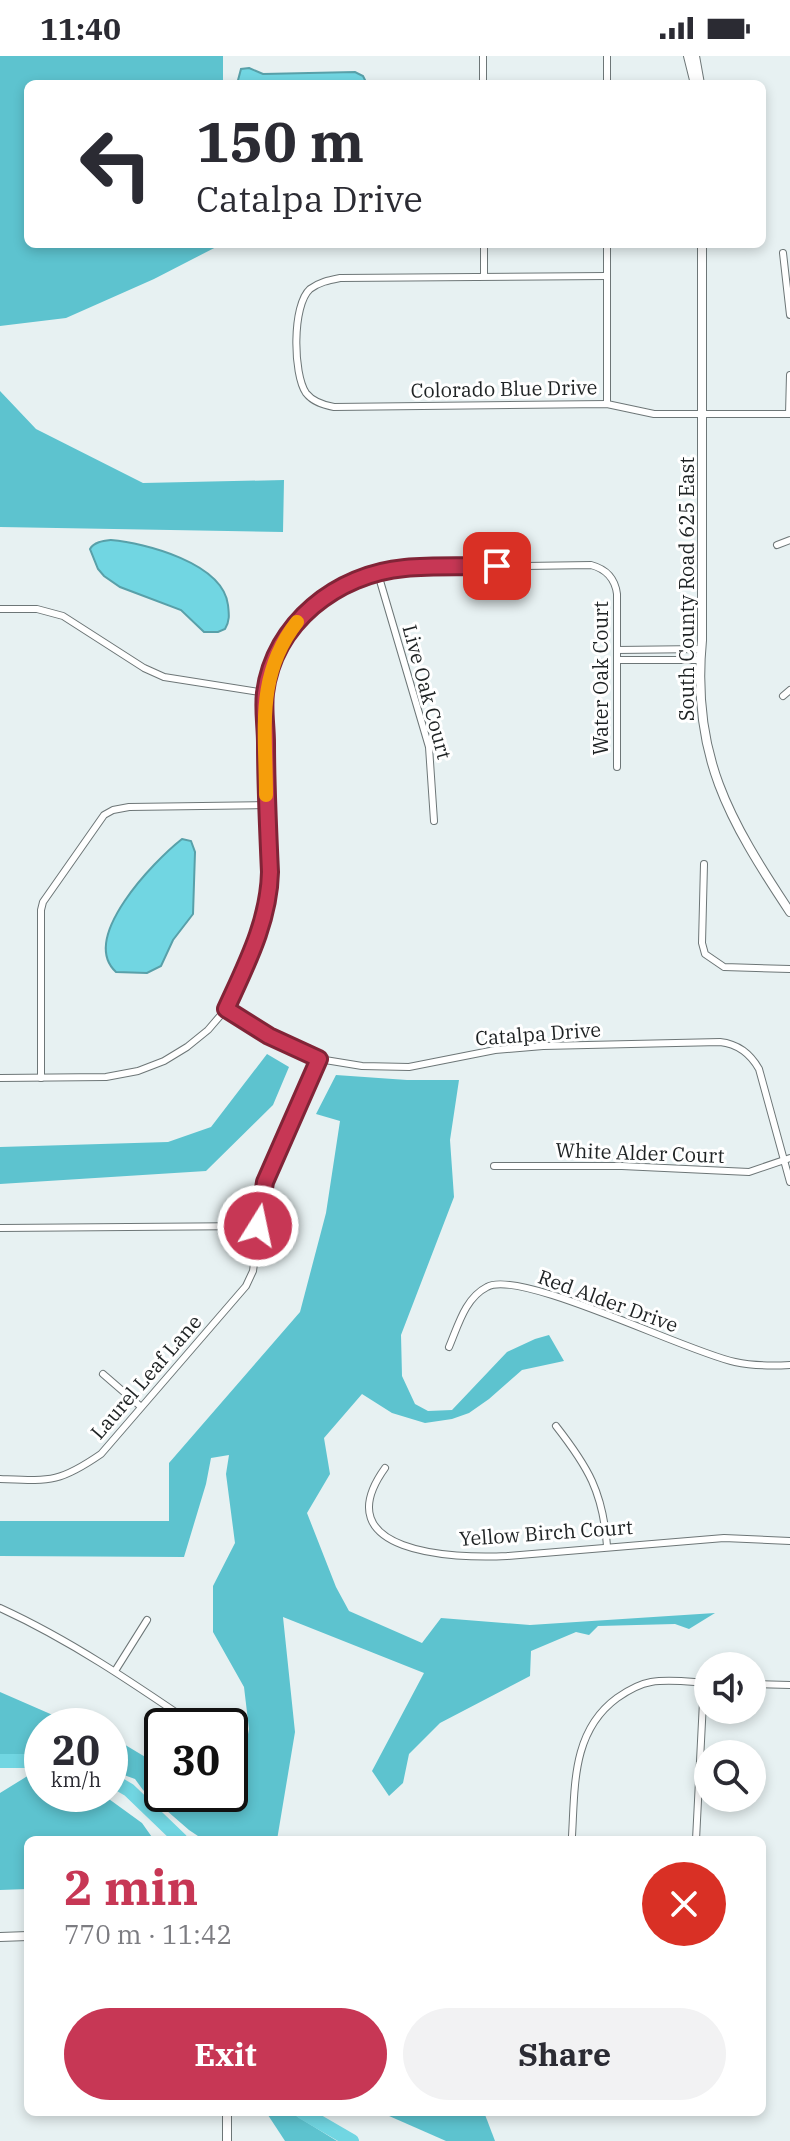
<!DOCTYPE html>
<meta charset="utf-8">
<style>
:root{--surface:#fff;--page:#f2f2f3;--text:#2b2b33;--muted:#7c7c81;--accent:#c73755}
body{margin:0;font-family:"IBM Plex Serif",serif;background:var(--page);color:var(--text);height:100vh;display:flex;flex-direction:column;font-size:30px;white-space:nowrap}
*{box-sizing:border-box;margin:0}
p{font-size:26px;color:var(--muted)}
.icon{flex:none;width:44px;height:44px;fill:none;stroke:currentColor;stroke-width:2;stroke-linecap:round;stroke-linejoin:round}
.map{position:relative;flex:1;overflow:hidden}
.panel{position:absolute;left:24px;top:1780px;width:742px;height:280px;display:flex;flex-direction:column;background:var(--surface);border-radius:12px;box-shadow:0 4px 12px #0003}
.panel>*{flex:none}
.hud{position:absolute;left:24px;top:24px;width:742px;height:168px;border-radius:12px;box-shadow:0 4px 12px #0003;background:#fff;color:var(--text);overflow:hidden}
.buttons{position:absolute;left:694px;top:1596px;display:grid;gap:16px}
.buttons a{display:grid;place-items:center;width:72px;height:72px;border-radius:50%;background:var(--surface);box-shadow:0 4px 12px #0003;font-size:40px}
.speed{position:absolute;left:24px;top:1652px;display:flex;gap:16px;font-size:40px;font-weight:700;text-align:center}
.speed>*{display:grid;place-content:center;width:104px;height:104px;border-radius:50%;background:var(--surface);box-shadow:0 4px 12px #0003;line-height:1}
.speed small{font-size:20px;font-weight:400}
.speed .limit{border:4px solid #111;border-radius:12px;background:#fff;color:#111}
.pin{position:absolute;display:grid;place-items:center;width:68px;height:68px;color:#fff;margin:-34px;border-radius:16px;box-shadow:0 4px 12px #0006}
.me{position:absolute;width:88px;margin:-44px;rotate:10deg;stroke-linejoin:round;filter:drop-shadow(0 0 6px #0008)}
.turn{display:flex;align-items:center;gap:28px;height:168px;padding:0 40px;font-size:36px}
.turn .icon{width:104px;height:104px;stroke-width:2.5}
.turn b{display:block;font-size:56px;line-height:68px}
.round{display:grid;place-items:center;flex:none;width:84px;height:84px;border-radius:42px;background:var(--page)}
.summary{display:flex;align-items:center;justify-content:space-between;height:136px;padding:0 40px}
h1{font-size:48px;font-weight:700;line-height:60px;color:var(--accent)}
.primary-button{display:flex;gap:16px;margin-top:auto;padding:16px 40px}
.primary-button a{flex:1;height:92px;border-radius:48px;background:var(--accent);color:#fff;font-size:32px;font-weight:700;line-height:92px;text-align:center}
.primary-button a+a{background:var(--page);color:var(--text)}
.status{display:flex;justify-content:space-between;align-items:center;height:56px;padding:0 40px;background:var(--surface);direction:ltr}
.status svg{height:22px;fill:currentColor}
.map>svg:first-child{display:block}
.forest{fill:#5dc3cf}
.water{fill:#71d6e2;stroke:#58a0a9;stroke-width:2}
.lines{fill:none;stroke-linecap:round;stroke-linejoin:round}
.river{stroke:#71d6e2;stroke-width:14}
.street-casing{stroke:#6d7677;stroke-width:8}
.secondary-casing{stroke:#6d7677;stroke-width:10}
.street{stroke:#fff;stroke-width:6}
.secondary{stroke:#fff;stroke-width:8}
.route-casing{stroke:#812437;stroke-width:20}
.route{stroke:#c73755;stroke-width:14}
.slow{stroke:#f59e0b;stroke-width:14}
.labels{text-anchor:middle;stroke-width:6;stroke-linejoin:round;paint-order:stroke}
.street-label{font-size:20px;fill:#1e2223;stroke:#fff}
</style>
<div class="status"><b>11:40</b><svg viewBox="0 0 49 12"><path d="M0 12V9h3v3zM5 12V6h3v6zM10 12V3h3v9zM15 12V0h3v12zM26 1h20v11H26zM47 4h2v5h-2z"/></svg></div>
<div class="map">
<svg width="790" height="2085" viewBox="0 0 790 2085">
<rect width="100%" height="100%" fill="#e7f1f2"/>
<g class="forest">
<path d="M0,0h223v28h-195v160h194l-68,35 -88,39 -66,8z"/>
<path d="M0,335l36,38 107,54 141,-3 -1,52 -283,-5z"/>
<path d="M267,998l22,13 -16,38 -67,66 -206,13v-37l168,-5 43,-15z"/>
<path d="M336,1019l71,5h52l-9,60 4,57 -53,138 1,41 13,28 13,7 24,-1 55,-58 28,-13 14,-4 15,26 -42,9 -33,29 -20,14 -17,6 -27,4 -33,-10 -30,-19 -38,44 6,36 -23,39 29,74 13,24 73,32 19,-25 89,7 185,-12 -26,16 -14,-5 -77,2 -9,9 -13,-3 -45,19 -1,25 -90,47 -31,31 -6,29 -14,13 -17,-25 52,-98 -141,-56 12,115 -18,108h-73l-15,-10 -46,-40 -8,-11 -25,-9v-15l12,-12 40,24v27h44l21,12 16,-45 6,-32 -5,-42 -31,-55v-46l22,-43 -9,-69 3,-19 -18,3 -5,26 -22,73 -184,-1v-35h169v-58l131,-151 26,-99 14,-92 -24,-7z"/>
<path d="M0,1636l78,34h-36v29l-42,3z"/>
<path d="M34,1716h8v22h60l40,29 12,17h-126v49l-28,1v-97z"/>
<path d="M266,2056h24l47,29h-52z"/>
<path d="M380,2056h104l11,29h-49z"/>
</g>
<g class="water">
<path d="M249,12l14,6 92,-2 8,4 3,6 -129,2 4,-15z"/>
<path d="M111,484c34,3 112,23 117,65 1,9 2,16 -3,24l-7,3h-14l-23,-22 -61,-23 -16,-11 -6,-7 -8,-20c4,-7 13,-8 21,-9z"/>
<path d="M182,783l9,2 4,11 -2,62 -20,26 -12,26 -14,7 -31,-1c-37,-34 38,-111 66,-133z"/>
</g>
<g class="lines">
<g class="river">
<path d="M0,1705h42"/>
<path d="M110,1723l19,11 52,50"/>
<path d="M302,2056l50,29"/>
</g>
<g class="street-casing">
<g id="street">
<path d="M483,0v28"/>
<path d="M607,0v28"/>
<path d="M484,188v32"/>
<path d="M607,188v160"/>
<path d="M783,197l7,62"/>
<path d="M607,220l-267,2c-10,2 -21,4 -30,11 -18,16 -17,85 -4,104 7,9 17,12 28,14l273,-3 47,10h136"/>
<path d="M789,358l1,-39"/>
<path d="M777,489l13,-5"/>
<path d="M378,518l51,173 5,74"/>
<path d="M0,553h37l26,7 81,52 20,9 101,16"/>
<path d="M617,594l85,-1"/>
<path d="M617,604h84"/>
<path d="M783,640l7,-6"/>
<path d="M704,808l-2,79 3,11 19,13 66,2"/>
<path d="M226,953l43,27 50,23 43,7 47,1 86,-17 48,-4 177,-4c18,2 30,11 39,27l31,113"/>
<path d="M0,1022l106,-1 32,-6 26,-10 23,-14 21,-17 18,-21 36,-83 8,-41 -5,-192 10,-31 12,-25 14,-21 19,-17 32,-19 50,-12 189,-3c15,4 24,13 26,29v173"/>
<path d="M41,1022v-168l2,-8 61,-87 9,-5 16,-3 138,-2"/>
<path d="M494,1110h128l127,6 41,-14"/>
<path d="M0,1172l258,-2"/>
<path d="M449,1291c9,-21 16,-49 38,-60 32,-19 202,66 248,75 18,4 37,4 55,3"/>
<path d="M103,1318l37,32"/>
<path d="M556,1370c32,41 47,66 51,120"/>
<path d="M385,1412c-61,85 68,91 122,88l217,-18 66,3"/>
<path d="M0,1423c50,2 59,4 101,-25l145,-168 7,-15 12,-89 54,-123"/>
<path d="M0,1552c70,32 133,75 196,118"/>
<path d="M115,1615l32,-51"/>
<path d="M752,1628l38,1"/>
<path d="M572,1780c3,-51 0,-105 45,-138 10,-7 22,-14 34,-16 19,-3 39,0 57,1"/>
<path d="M696,1784l8,-158"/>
</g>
</g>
<g class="secondary-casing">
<g id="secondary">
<path d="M688,0l7,28"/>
<path d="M695,0l5,28"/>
<path d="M702,188v396c-11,115 27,180 88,272"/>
<path d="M0,1881l28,-1"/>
<path d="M227,2056v29"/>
</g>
</g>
<use href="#street" class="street"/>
<use href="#secondary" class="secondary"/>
</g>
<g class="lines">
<g class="route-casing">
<path id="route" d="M258,1170l7,-44 54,-123 -50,-23 -43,-27c20,-44 43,-88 44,-137 -2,-43 -4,-86 -4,-129 0,-16 -3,-34 -1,-50 9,-70 72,-119 140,-125 30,-3 61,-1 92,-2"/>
</g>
<use href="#route" class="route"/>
<path class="slow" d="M266,739c0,-64 -11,-119 31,-173"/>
</g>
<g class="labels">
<g class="street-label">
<text transform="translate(504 333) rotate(-1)" y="7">Colorado Blue Drive</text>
<text transform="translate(687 533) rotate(-90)" y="7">South County Road 625 East</text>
<text transform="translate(601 622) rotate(-90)" y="7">Water Oak Court</text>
<text transform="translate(427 636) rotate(75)" y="7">Live Oak Court</text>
<text transform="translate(538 978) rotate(-4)" y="7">Catalpa Drive</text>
<text transform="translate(640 1097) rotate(2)" y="7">White Alder Court</text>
<text transform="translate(608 1245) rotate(20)" y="7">Red Alder Drive</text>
<text transform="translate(146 1321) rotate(-49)" y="7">Laurel Leaf Lane</text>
<text transform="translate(546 1477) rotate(-4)" y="7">Yellow Birch Court</text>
</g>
</g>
</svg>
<div class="buttons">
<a><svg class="icon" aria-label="sound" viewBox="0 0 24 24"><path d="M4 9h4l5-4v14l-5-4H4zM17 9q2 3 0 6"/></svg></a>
<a><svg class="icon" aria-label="search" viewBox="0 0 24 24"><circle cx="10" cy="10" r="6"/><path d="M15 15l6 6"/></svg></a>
</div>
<div class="speed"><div>20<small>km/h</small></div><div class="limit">30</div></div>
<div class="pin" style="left:497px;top:510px;background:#d93025"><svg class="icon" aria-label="arrive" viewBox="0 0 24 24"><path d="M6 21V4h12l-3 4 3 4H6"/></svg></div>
<svg class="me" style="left:258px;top:1170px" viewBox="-20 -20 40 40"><circle r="17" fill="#c73755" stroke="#fff" stroke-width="3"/><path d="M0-11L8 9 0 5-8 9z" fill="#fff"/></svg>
<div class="hud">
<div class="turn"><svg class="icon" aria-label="left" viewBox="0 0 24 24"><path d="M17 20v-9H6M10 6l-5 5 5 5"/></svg><div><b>150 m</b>Catalpa Drive</div></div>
</div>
<section class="panel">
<div class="summary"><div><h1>2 min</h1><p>770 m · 11:42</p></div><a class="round" style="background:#d93025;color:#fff"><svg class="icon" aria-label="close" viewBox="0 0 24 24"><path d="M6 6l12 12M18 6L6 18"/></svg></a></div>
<div class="primary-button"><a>Exit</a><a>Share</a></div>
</section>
</div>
